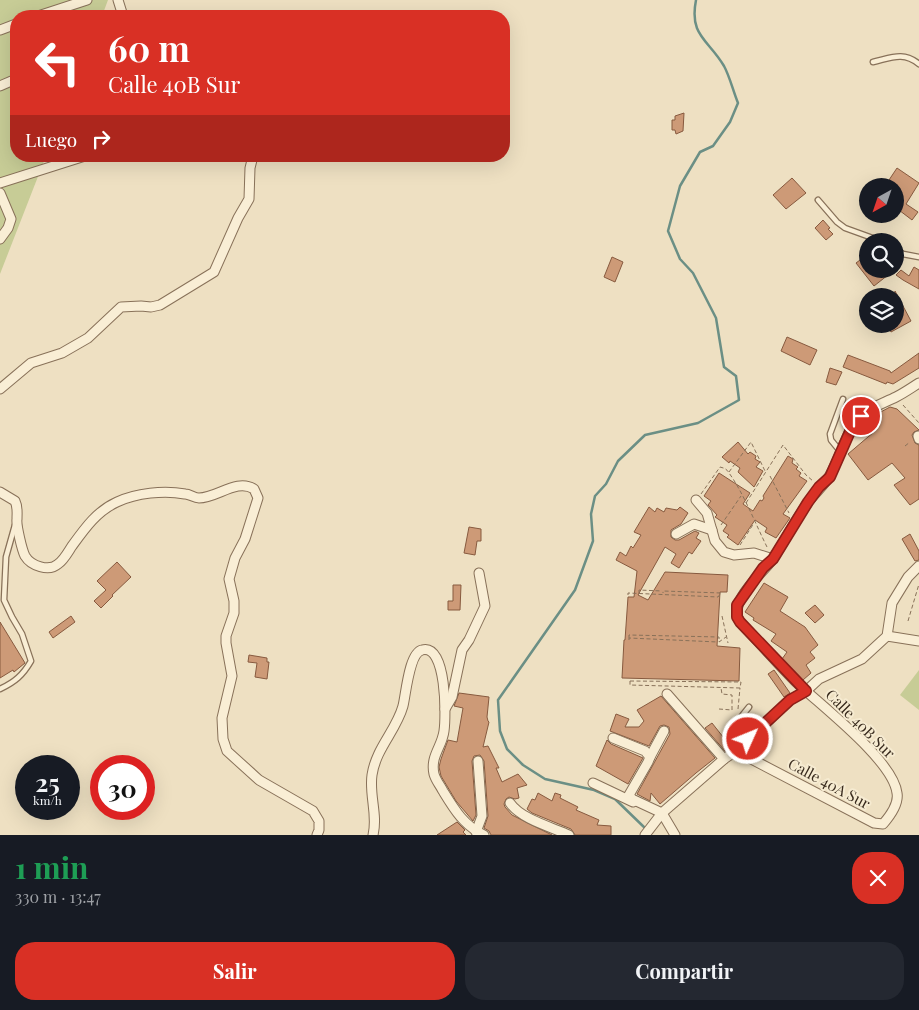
<!DOCTYPE html>
<html lang="es">
<meta charset="utf-8">
<style>
:root{--surface:#171b24;--page:#242831;--text:#f1f3f6;--muted:#9ea1a6;--accent:#d93025}
body{margin:0;font-family:"Playfair Display",serif;background:var(--page);color:var(--text);height:100vh;display:flex;flex-direction:column;font-size:19px;white-space:nowrap}
*{box-sizing:border-box;margin:0}
p{font-size:16px;color:var(--muted)}
.icon{flex:none;width:28px;height:28px;fill:none;stroke:currentColor;stroke-width:2;stroke-linecap:round;stroke-linejoin:round}
.map{position:relative;height:835px;overflow:hidden}
.side{display:flex;flex-direction:column;background:var(--surface);flex:1}
.side>*{flex:none}
.hud{position:absolute;left:10px;top:10px;width:500px;height:152px;border-radius:20px;box-shadow:0 5px 20px #0002;background:#d93025;color:#fff;overflow:hidden}
.needle{width:32px;rotate:220deg}
.tools{position:absolute;left:859px;top:178px;display:grid;gap:10px}
.tools a{display:grid;place-items:center;width:45px;height:45px;border-radius:50%;background:var(--surface);box-shadow:0 5px 20px #0002;font-size:25px}
.speed{position:absolute;left:15px;top:755px;display:flex;gap:10px;font-size:25px;font-weight:700;text-align:center}
.speed>*{display:grid;place-content:center;width:65px;height:65px;border-radius:50%;background:var(--surface);box-shadow:0 5px 20px #0002;line-height:1}
.speed small{font-size:12px;font-weight:400}
.speed .limit{border:8px solid #d22;background:#fff;color:#111}
.pin{position:absolute;display:grid;place-items:center;width:42px;height:42px;color:#fff;margin:-21px;border:2px solid #fff;border-radius:50%;box-shadow:0 1px 5px #0007}
.me{position:absolute;width:55px;margin:-28px;rotate:46deg;stroke-linejoin:round;filter:drop-shadow(0 0 4px #0008)}
.turn{display:flex;align-items:center;gap:18px;height:105px;padding:0 15px;font-size:22px}
.turn .icon{width:65px;height:65px;stroke-width:2.5}
.turn b{display:block;font-size:35px;line-height:42px}
.then{display:flex;align-items:center;height:48px;padding:0 15px;background:#0003;gap:10px;font-size:19px}
.round{display:grid;place-items:center;flex:none;width:52px;height:52px;border-radius:20px;background:var(--page)}
.headline{display:flex;align-items:center;justify-content:space-between;height:85px;padding:0 15px}
h1{font-size:30px;font-weight:700;line-height:38px;color:#1e9e55}
.primary-button{display:flex;gap:10px;margin-top:auto;padding:10px 15px}
.primary-button a{flex:1;height:58px;border-radius:20px;background:var(--accent);color:#fff;font-size:20px;font-weight:700;line-height:58px;text-align:center}
.primary-button a+a{background:var(--page);color:var(--text)}
.map>svg:first-child{display:block}
.green{fill:#c7cc96}
.lines{fill:none;stroke-linecap:round;stroke-linejoin:round}
.stream{stroke:#6b8f85;stroke-width:2.5}
.building{fill:#cd9a77;stroke:#875a3f}
.lane-casing{stroke:#887159;stroke-width:7}
.street-casing{stroke:#887159;stroke-width:11}
.path{stroke:#887159;stroke-width:1;stroke-dasharray:4 2.5;stroke-linecap:butt}
.lane{stroke:#f9eed5;stroke-width:4.5}
.street{stroke:#f9eed5;stroke-width:9}
.route-casing{stroke:#8d1f18;stroke-width:12}
.route{stroke:#d93025;stroke-width:9}
.labels{text-anchor:middle;stroke-width:4;stroke-linejoin:round;paint-order:stroke}
.street-label{font-size:15px;fill:#382a1d;stroke:#f6ebd1}
</style>
<div class="map">
<svg width="919" height="835" viewBox="0 0 919 835">
<rect width="100%" height="100%" fill="#eee0c2"/>
<g class="green">
<path d="M0,0h108l-6,16h-86v140h30l-46,118z"/>
<path d="M919,670v40l-19,-15z"/>
</g>
<g class="lines">
<path class="stream" d="M646,829l-31,-30 -21,-9 -49,-11 -22,-14 -16,-16 -7,-18 -2,-31 77,-110 18,-49 -2,-27 4,-18 11,-12 12,-23 27,-26 53,-12 41,-23 -3,-24 -12,-9 -8,-49 -23,-45 -13,-14 -12,-28 12,-45 20,-34 13,-6 17,-24 8,-19c-5,-12 -8,-26 -14,-37 -16,-27 -35,-30 -28,-66"/>
</g>
<g class="building">
<path d="M684,113l-1,18 -7,3 -1,-4h-3v-10h3v-4z"/>
<path d="M897,168l22,15 -13,21 12,8 -6,8 -17,-13v-21h-10z"/>
<path d="M792,178l14,15 -20,16 -13,-14z"/>
<path d="M823,220l7,8 -2,1 5,5 -7,6 -11,-12z"/>
<path d="M868,254v15h15l5,6 -14,11 -18,-23z"/>
<path d="M612,257l11,5 -8,20 -11,-5z"/>
<path d="M914,267l5,3v19l-16,-9 -7,-5 5,-5 8,6z"/>
<path d="M895,291l16,30 -20,11 -4,-8h8z"/>
<path d="M787,337l30,13 -7,15 -29,-14z"/>
<path d="M919,353v15l-26,16 -6,-2 -1,2 -43,-17 5,-12 42,16 1,2z"/>
<path d="M830,368l12,4 -6,13 -10,-3z"/>
<path d="M890,407l7,2 22,21 -5,2 -2,3 3,8 4,2v54l-9,6 -16,-20 11,-7 -13,-15 -24,17 -20,-26 27,-23 -9,-11z"/>
<path d="M738,442l10,12 2,-2 6,4 -1,3 5,3 -4,5 7,4 -9,16 -16,-15 2,-4 -10,-7 -1,2 -7,-6z"/>
<path d="M788,456l5,3 -1,4 6,4 -2,2 5,4 -2,3 8,5 -24,33 7,4 -14,20 -11,-6 2,-4 -12,-8 -17,25 -11,-8 2,-2 -6,-4 4,-6 -12,-8 2,-2 -9,-10 3,-4 -7,-5 15,-23 31,20 -7,11 10,7 7,-11 2,1 2,-3 -1,-2z"/>
<path d="M649,507l6,5 2,-4 7,4 2,-4 11,2 3,-3 8,6 -7,11 -10,6v7l4,3h4l16,-9 4,2 -3,5 5,3 -9,13 -3,-2 -10,16 -8,-5 5,-9 -11,-7 -27,48 10,5 17,-28 63,3 -1,17h-7l-3,54 23,2 -1,33 -117,-3 2,-38h1l3,-43h6l3,-26 -21,-11 4,-8 6,4 5,-10 2,2 8,-13 -7,-3z"/>
<path d="M469,527l12,2v12h-4l-2,14 -11,-2z"/>
<path d="M910,534l9,17v9l-4,1 -13,-22z"/>
<path d="M117,562l14,15 -19,18 1,1 -12,12 -7,-7 12,-11 -9,-9z"/>
<path d="M764,583l24,14 -8,14 25,16 13,18 -8,7 5,6 -9,7 5,8 -8,7 -21,-21 5,-7 -16,-11 5,-7 -23,-14 1,-2 -9,-6z"/>
<path d="M453,585h8l-1,25h-12v-9h5z"/>
<path d="M815,605l9,10 -9,8 -10,-10z"/>
<path d="M71,616l4,6 -22,16 -4,-6z"/>
<path d="M0,622l25,41 -11,9 -1,-2 -13,8z"/>
<path d="M249,655l18,3v4h2l-2,17 -12,-2 2,-14 -9,-1z"/>
<path d="M774,670l16,23 -6,4 -16,-23z"/>
<path d="M459,693l30,4 -2,20 1,4 1,1 -6,25 5,-1 11,22h-3l6,14 16,-8 9,11 -10,3 2,10 -4,1 -6,-2 -3,2 -2,5 1,3 7,8 40,20h-61l-2,-4 -5,-3 4,-12 -4,-55 -4,-6 -6,1 -2,5 4,54 -3,6 -17,-20 -15,-25 -2,-9 2,-8 7,-19 9,2 6,-34 -9,-2z"/>
<path d="M661,696l54,62 -19,15 -36,31 -9,-11 -1,8 -13,-7 33,-60 -1,-7 -5,-2 -4,1 -11,20 -39,-15 6,-17 13,5 -4,8h14l5,-6 -7,-11z"/>
<path d="M712,723l19,24 -6,4 -20,-23z"/>
<path d="M607,740l4,4 32,14 -15,26 -32,-18z"/>
<path d="M538,793l14,8 3,-8 6,2 -1,3 18,9 -2,3 23,10 -2,5 14,1v9h-36l-4,-6 -39,-16 -5,-4 5,-10 3,1z"/>
<path d="M457,822l8,8 -2,2 3,3h-29z"/>
</g>
<g class="lines">
<g class="lane-casing">
<g id="lane">
<path d="M873,62c18,-4 30,-11 46,2"/>
<path d="M818,200l19,22 8,6 36,13"/>
<path d="M895,249l8,5 16,3"/>
<path d="M840,451l-9,-11 -1,-6 13,-35"/>
<path d="M0,689c15,-7 23,-14 31,-28l-9,-27 -10,-17 -8,-17 2,-43 9,-32"/>
<path d="M727,736l11,-11 3,-8 8,-10"/>
</g>
</g>
<g class="street-casing">
<g id="street">
<path d="M118,0l5,16"/>
<path d="M38,16l49,-16"/>
<path d="M0,30l16,-6"/>
<path d="M0,86l16,-7"/>
<path d="M0,183l85,-27"/>
<path d="M0,193l11,26 -3,9 -8,11"/>
<path d="M0,389l31,-26 31,-10 26,-15 33,-31 20,-1 10,1 9,-2 54,-33 24,-54 11,-19 1,-31 3,-12"/>
<path d="M918,436l1,3"/>
<path d="M0,492l15,9c3,6 2,11 2,18 -1,6 5,31 8,37 6,10 24,16 33,8 6,-4 10,-12 14,-18 13,-18 25,-35 45,-44 19,-9 47,-12 68,-8 5,0 9,4 14,4 18,0 38,-20 55,-9l4,9 -13,41 -10,19 -6,21 5,22v12l-8,23v7l6,33 -10,42 1,21 4,12 32,29 54,31 6,10v9l-2,5"/>
<path d="M696,500l11,13 8,28 9,11 10,3 20,-2 19,6"/>
<path d="M676,534l18,-10 18,6"/>
<path d="M887,636l32,5"/>
<path d="M667,694l57,65"/>
<path d="M445,709l7,-12 10,-47 7,-10 16,-34 -6,-33"/>
<path d="M664,731l-14,26 -2,5 -19,33 3,4 30,14 13,22"/>
<path d="M613,738l32,13 5,6"/>
<path d="M736,751l138,72 9,1c7,-8 16,-20 14,-31 -4,-33 -77,-88 -102,-112 -19,-19 -36,-39 -55,-59 -14,-21 25,-50 35,-66 11,-18 21,-37 34,-55 6,-8 18,-19 21,-26 11,-19 15,-42 30,-58 10,-10 24,-14 36,-20 8,-4 15,-9 23,-14"/>
<path d="M593,783l40,19"/>
<path d="M510,803c11,16 41,24 59,32"/>
<path d="M476,832l6,-16 -4,-55"/>
<path d="M373,835c5,-20 -4,-40 -1,-60 4,-27 24,-44 31,-69 3,-12 6,-53 19,-56 25,-7 24,67 22,81 -2,16 -14,25 -10,43 2,7 6,11 9,17 11,18 21,35 41,44"/>
<path d="M645,835l17,-22 62,-54 12,-8 54,-51 16,-9 13,-12 43,-20 25,-23 5,-33 16,-26 11,-11"/>
</g>
</g>
<g class="path">
<path d="M903,405l16,18"/>
<path d="M905,446l5,-4"/>
<path d="M729,472l22,-30 14,29"/>
<path d="M770,476l19,37"/>
<path d="M701,494l19,-27c4,1 7,2 9,6 14,19 27,52 38,74"/>
<path d="M746,503l37,-58 23,30 7,6"/>
<path d="M721,525l20,-29"/>
<path d="M740,545l14,-22"/>
<path d="M639,593v-3l23,1"/>
<path d="M628,595v-2l90,4 3,-4 -58,-2v2"/>
<path d="M722,616l6,27"/>
<path d="M908,621l11,-37"/>
<path d="M629,638v-3l90,2v5l7,-5"/>
<path d="M629,640v-2l89,4"/>
<path d="M630,681l111,1 -1,6 -110,-3z"/>
<path d="M719,709l13,1v-15l-10,-1 -1,-6"/>
<path d="M738,709l2,-21"/>
</g>
<use href="#lane" class="lane"/>
<use href="#street" class="street"/>
</g>
<g class="lines">
<g class="route-casing">
<path id="route" d="M748,739l42,-39 16,-9 -66,-69 -3,-5v-12l26,-37 10,-9 35,-57 11,-15 11,-10 22,-50 9,-11"/>
</g>
<use href="#route" class="route"/>
</g>
<g class="labels">
<g class="street-label">
<text transform="translate(860 724) rotate(45)" y="5">Calle 40B Sur</text>
<text transform="translate(829 784) rotate(28)" y="5">Calle 40A Sur</text>
</g>
</g>
</svg>
<div class="tools">
<a><svg class="needle" viewBox="-14 -14 28 28"><path d="M0-13l5 13h-10z" fill="#e53935"/><path d="M0 13l5-13h-10z" fill="#9ea1a6"/></svg></a>
<a><svg class="icon" aria-label="search" viewBox="0 0 24 24"><circle cx="10" cy="10" r="6"/><path d="M15 15l6 6"/></svg></a>
<a><svg class="icon" aria-label="layers" viewBox="0 0 24 24"><path d="M12 4l9 5-9 5-9-5zM3 14l9 5 9-5"/></svg></a>
</div>
<div class="speed"><div>25<small>km/h</small></div><div class="limit">30</div></div>
<div class="pin" style="left:861px;top:416px;background:#d93025"><svg class="icon" aria-label="arrive" viewBox="0 0 24 24"><path d="M6 21V4h12l-3 4 3 4H6"/></svg></div>
<svg class="me" style="left:748px;top:739px" viewBox="-20 -20 40 40"><circle r="17" fill="#d93025" stroke="#fff" stroke-width="3"/><path d="M0-11L8 9 0 5-8 9z" fill="#fff"/></svg>
<div class="hud">
<div class="turn"><svg class="icon" aria-label="left" viewBox="0 0 24 24"><path d="M17 20v-9H6M10 6l-5 5 5 5"/></svg><div><b>60 m</b>Calle 40B Sur</div></div>
<div class="then">Luego<svg class="icon" aria-label="right" viewBox="0 0 24 24"><path d="M7 20v-9h11M14 6l5 5-5 5"/></svg></div>
</div>
</div>
<section class="side">
<div class="headline"><div><h1>1 min</h1><p>330 m · 13:47</p></div><a class="round" style="background:#d93025;color:#fff"><svg class="icon" aria-label="close" viewBox="0 0 24 24"><path d="M6 6l12 12M18 6L6 18"/></svg></a></div>
<div class="primary-button"><a>Salir</a><a>Compartir</a></div>
</section>
